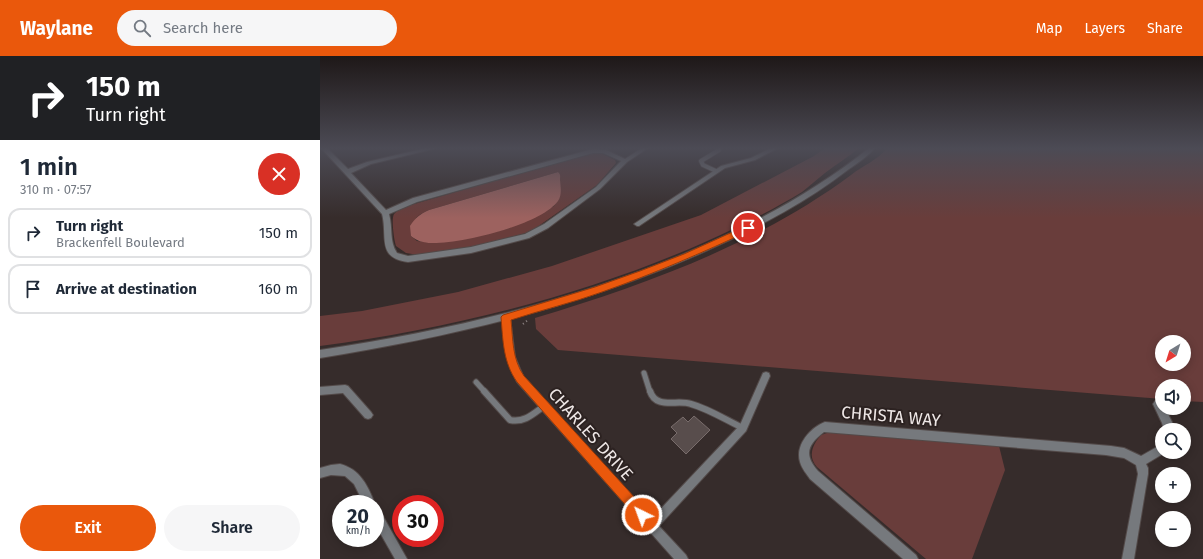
<!DOCTYPE html>
<meta charset="utf-8">
<style>
:root{--surface:#fff;--page:#f6f6f7;--text:#1f2937;--muted:#747a83;--line:#e0e1e3;--accent:#ea580c}
body{margin:0;font-family:"Fira Sans",sans-serif;background:var(--page);color:var(--text);height:100vh;display:flex;flex-direction:column;font-size:15px;white-space:nowrap}
*{box-sizing:border-box;margin:0}
p{font-size:13px;color:var(--muted)}
.icon{flex:none;width:22px;height:22px;fill:none;stroke:currentColor;stroke-width:2;stroke-linecap:round;stroke-linejoin:round}
.map{position:relative;flex:1;overflow:hidden}
.drawer{display:flex;flex-direction:column;background:var(--surface);width:320px}
.drawer>*{flex:none}
.top-card{background:#202124;color:#fff;overflow:hidden}
.needle{width:26px;rotate:218deg}
.buttons{position:absolute;left:835px;top:279px;display:grid;gap:8px}
.buttons a{display:grid;place-items:center;width:36px;height:36px;border-radius:50%;background:var(--surface);box-shadow:0 2px 10px #0003;font-size:20px}
.speed{position:absolute;left:12px;top:439px;display:flex;gap:8px;font-size:20px;font-weight:700;text-align:center}
.speed>*{display:grid;place-content:center;width:52px;height:52px;border-radius:50%;background:var(--surface);box-shadow:0 2px 10px #0003;line-height:1}
.speed small{font-size:10px;font-weight:400}
.speed .limit{border:6px solid #d22;background:#fff;color:#111}
.pin{position:absolute;display:grid;place-items:center;width:34px;height:34px;color:#fff;margin:-17px;border:2px solid #fff;border-radius:50%;box-shadow:0 1px 4px #0007}
.me{position:absolute;width:44px;margin:-22px;rotate:318deg;stroke-linejoin:round;filter:drop-shadow(0 0 3px #0008)}
.turn{display:flex;align-items:center;gap:14px;height:84px;padding:0 20px;font-size:18px}
.turn .icon{width:52px;height:52px;stroke-width:2.5}
.turn b{display:block;font-size:28px;line-height:34px}
.round{display:grid;place-items:center;flex:none;width:42px;height:42px;border-radius:21px;background:var(--page)}
.head{display:flex;align-items:center;justify-content:space-between;height:68px;padding:0 20px}
h1{font-size:24px;font-weight:600;line-height:30px}
.action{display:flex;gap:8px;margin-top:auto;padding:8px 20px}
.action a{flex:1;height:46px;border-radius:24px;background:var(--accent);color:#fff;font-size:16px;font-weight:600;line-height:46px;text-align:center}
.action a+a{background:var(--page);color:var(--text)}
ul{padding:0;list-style:none}
li{display:flex;align-items:center;gap:12px;height:50px;margin:0 8px 6px;padding:0 12px;border:2px solid var(--line);border-radius:12px}
li div{flex:1}
li b{display:block;font-size:15px}
li em{font-style:normal}
header{display:flex;align-items:center;gap:24px;box-sizing:border-box;height:56px;padding:0 20px;background:var(--accent);color:#fff}
header strong{font-size:19px}
nav{display:flex;gap:22px;margin-inline-start:auto;font-size:14px}
.search{width:280px;height:36px;background:var(--page);display:flex;align-items:center;gap:10px;box-sizing:border-box;padding:0 14px;border-radius:22px;color:var(--muted);font-size:15px}
main{display:flex;flex:1;min-height:0}
.map>svg:first-child{display:block}
.green{fill:#693d3b;fill-rule:evenodd}
.water{fill:#9d625f}
.building{fill:#584d4c;stroke:#786c6b}
.lines{fill:none;stroke-linecap:round;stroke-linejoin:round}
.service-far2-casing{stroke:#534a49;stroke-width:5.5}
.service-far1-casing{stroke:#534a49;stroke-width:7}
.service-casing{stroke:#534a49;stroke-width:8}
.minor-casing{stroke:#534a49;stroke-width:2}
.tertiary-casing{stroke:#534a49;stroke-width:2}
.path{stroke:#908786;stroke-width:2;stroke-dasharray:1 3;stroke-linecap:butt}
.service-far2{stroke:#76797d;stroke-width:4}
.service-far1{stroke:#76797d;stroke-width:5}
.service{stroke:#76797d;stroke-width:6}
.minor{fill:#76797d;fill-rule:evenodd}
.tertiary{fill:#76797d;fill-rule:evenodd}
.route{fill:#ea580c;stroke:#983908}
.labels{text-anchor:middle;stroke-width:4;stroke-linejoin:round;paint-order:stroke}
.near-street-label{font-size:17px;fill:#eee7e6;stroke:#2c2221}
</style>
<header>
<strong>Waylane</strong>
<div class="search"><svg class="icon" aria-label="search" viewBox="0 0 24 24"><circle cx="10" cy="10" r="6"/><path d="M15 15l6 6"/></svg>Search here</div>
<nav><a>Map</a><a>Layers</a><a>Share</a></nav>
</header>
<main>
<section class="drawer">
<div class="top-card">
<div class="turn"><svg class="icon" aria-label="right" viewBox="0 0 24 24"><path d="M7 20v-9h11M14 6l5 5-5 5"/></svg><div><b>150 m</b>Turn right</div></div>
</div>
<div class="head"><div><h1>1 min</h1><p>310 m · 07:57</p></div><a class="round" style="background:#d93025;color:#fff"><svg class="icon" aria-label="close" viewBox="0 0 24 24"><path d="M6 6l12 12M18 6L6 18"/></svg></a></div>
<ul>
<li><svg class="icon" aria-label="right" viewBox="0 0 24 24"><path d="M7 20v-9h11M14 6l5 5-5 5"/></svg><div><b>Turn right</b><p>Brackenfell Boulevard</p></div><em>150 m</em></li>
<li><svg class="icon" aria-label="arrive" viewBox="0 0 24 24"><path d="M6 21V4h12l-3 4 3 4H6"/></svg><div><b>Arrive at destination</b></div><em>160 m</em></li>
</ul>
<div class="action"><a>Exit</a><a>Share</a></div>
</section>
<div class="map">
<svg width="883" height="503" viewBox="0 0 883 503">
<rect width="100%" height="100%" fill="#362c2b"/>
<g class="green">
<path d="M505,92h34c-11,9 -22,16 -34,25 -8,6 -15,13 -23,19 -31,19 -64,35 -97,50 -122,54 -253,86 -385,104v-30l42,-5 96,-19 94,-26 149,-51 113,-59z"/>
<path d="M567,92h316v254l-19,-1v-15h-22v13l-604,-49 -22,-21 -1,-11c110,-33 223,-74 316,-143 12,-10 26,-14 36,-27zM842,286h22v22h-22z"/>
<path d="M270,97h11l14,7 1,3 -19,22 -67,47 -59,15 -53,8 -12,-2 -10,-7c-2,-6 -5,-27 -2,-32 3,-3 7,-6 10,-7zM238,116c3,13 5,23 -4,34l-47,23 -42,10 -33,4 -15,-2 -6,-5c3,-16 2,-19 18,-26z"/>
<path d="M510,376l169,14 6,24 -33,89h-46l-109,-92c-10,-11 -4,-23 4,-32z"/>
</g>
<path class="water" d="M238,116c3,3 2,4 2,8 1,7 2,15 -2,21 -17,24 -98,43 -127,42 -7,0 -14,-2 -20,-7l-1,-10c5,-8 10,-12 19,-16z"/>
<path class="building" d="M374,360l16,14 -24,24 -15,-15 6,-6 -6,-6 12,-10 5,5z"/>
<g class="lines">
<g class="service-far2-casing">
<path id="service-far2" d="M396,115l-13,-6 -2,-4 18,-11"/>
</g>
<g class="service-far1-casing">
<g id="service-far1">
<path d="M324,317l6,19"/>
<path d="M156,326l9,10"/>
</g>
</g>
<g class="service-casing">
<g id="service">
<path d="M164,335l26,29c14,3 23,-6 34,-14"/>
<path d="M330,335c6,19 28,8 41,13 18,5 35,16 52,24"/>
</g>
</g>
<g class="minor-casing">
<g id="minor">
<path d="M1,92h6l21,21 19,-7 59,-14h8l-1,1 -62,15 -20,9 35,37 27,-12 180,-49 13,1 19,9 17,-11h6l-21,14 -27,27 -52,39 -19,10 -58,15 -63,9c-32,-4 -20,-26 -26,-48zM273,97h10l18,8 -25,26 -52,37 -19,10 -54,13 -63,9 -11,-3c-8,-12 -4,-25 -8,-39l28,-12z"/>
<path d="M451,92h7l-23,12 -30,8 -86,58h-2l-3,-2 87,-58 30,-8z"/>
<path d="M186,258l3,1 1,2 5,40 8,19 129,142 88,-93 23,-52 3,-1 3,1 1,3 -24,55 -87,95 27,29 2,4h-14l-157,-177c-11,-21 -13,-42 -15,-65l1,-2z"/>
<path d="M25,329l3,1 23,26 2,3 -2,3 -3,1 -3,-1 -22,-25 -23,2v-8z"/>
<path d="M838,344l3,1 1,7h3l7,14 2,8h-10l-2,-7 -9,-19 2,-3z"/>
<path d="M505,366l286,24 13,2 17,8 21,-12v8h4l-20,12 2,4v6l-14,85h-12l16,-85 -2,-9 -12,-7 -18,-3 -282,-23c-17,13 -20,23 -6,39l98,84 2,4h-15l-93,-80c-4,-6 -8,-10 -10,-17 -5,-17 10,-34 25,-40z"/>
<path d="M20,408c20,5 28,22 35,40v1l-11,-1 -10,-20 -9,-8 -14,-1 -11,3v-10l11,-3z"/>
<path d="M55,452l4,1 28,50h-12l-20,-35z"/>
</g>
</g>
<g class="tertiary-casing">
<path id="tertiary" d="M549,92h6c-7,8 -17,15 -26,21 -21,16 -42,30 -65,43 -143,80 -304,120 -464,146v-8c125,-19 247,-47 364,-96 66,-28 129,-61 185,-106z"/>
</g>
<path class="path" d="M203,268l5,-4"/>
<use href="#service-far2" class="service-far2"/>
<use href="#service-far1" class="service-far1"/>
<use href="#service" class="service"/>
<use href="#minor" class="minor"/>
<use href="#tertiary" class="tertiary"/>
</g>
<linearGradient id="sky" x2="0" y2="1"><stop stop-color="#1e1818"/><stop offset="0.57" stop-color="#4c4b55"/><stop offset="1" stop-color="#4c4b55" stop-opacity="0"/></linearGradient>
<rect width="883" height="162" fill="url(#sky)"/>
<path class="route" d="M428,169l3,1v4c-49,23 -98,44 -149,62 -30,11 -61,18 -91,28 2,19 1,39 13,56l122,134 2,5 -2,4 -4,2 -4,-2 -121,-137c-14,-20 -14,-41 -16,-65l2,-2 92,-28 45,-16 44,-17z"/>
<g class="labels">
<g class="near-street-label">
<text transform="translate(571 360) rotate(5)" y="6">CHRISTA WAY</text>
<text transform="translate(271 378) rotate(48)" y="6">CHARLES DRIVE</text>
</g>
</g>
</svg>
<div class="buttons">
<a><svg class="needle" viewBox="-14 -14 28 28"><path d="M0-13l5 13h-10z" fill="#e53935"/><path d="M0 13l5-13h-10z" fill="#747a83"/></svg></a>
<a><svg class="icon" aria-label="sound" viewBox="0 0 24 24"><path d="M4 9h4l5-4v14l-5-4H4zM17 9q2 3 0 6"/></svg></a>
<a><svg class="icon" aria-label="search" viewBox="0 0 24 24"><circle cx="10" cy="10" r="6"/><path d="M15 15l6 6"/></svg></a>
<a>+</a>
<a>−</a>
</div>
<div class="speed"><div>20<small>km/h</small></div><div class="limit">30</div></div>
<div class="pin" style="left:428px;top:172px;background:#d93025"><svg class="icon" aria-label="arrive" viewBox="0 0 24 24"><path d="M6 21V4h12l-3 4 3 4H6"/></svg></div>
<svg class="me" style="left:322px;top:459px" viewBox="-20 -20 40 40"><circle r="17" fill="#ea580c" stroke="#fff" stroke-width="3"/><path d="M0-11L8 9 0 5-8 9z" fill="#fff"/></svg>
</div>
</main>
